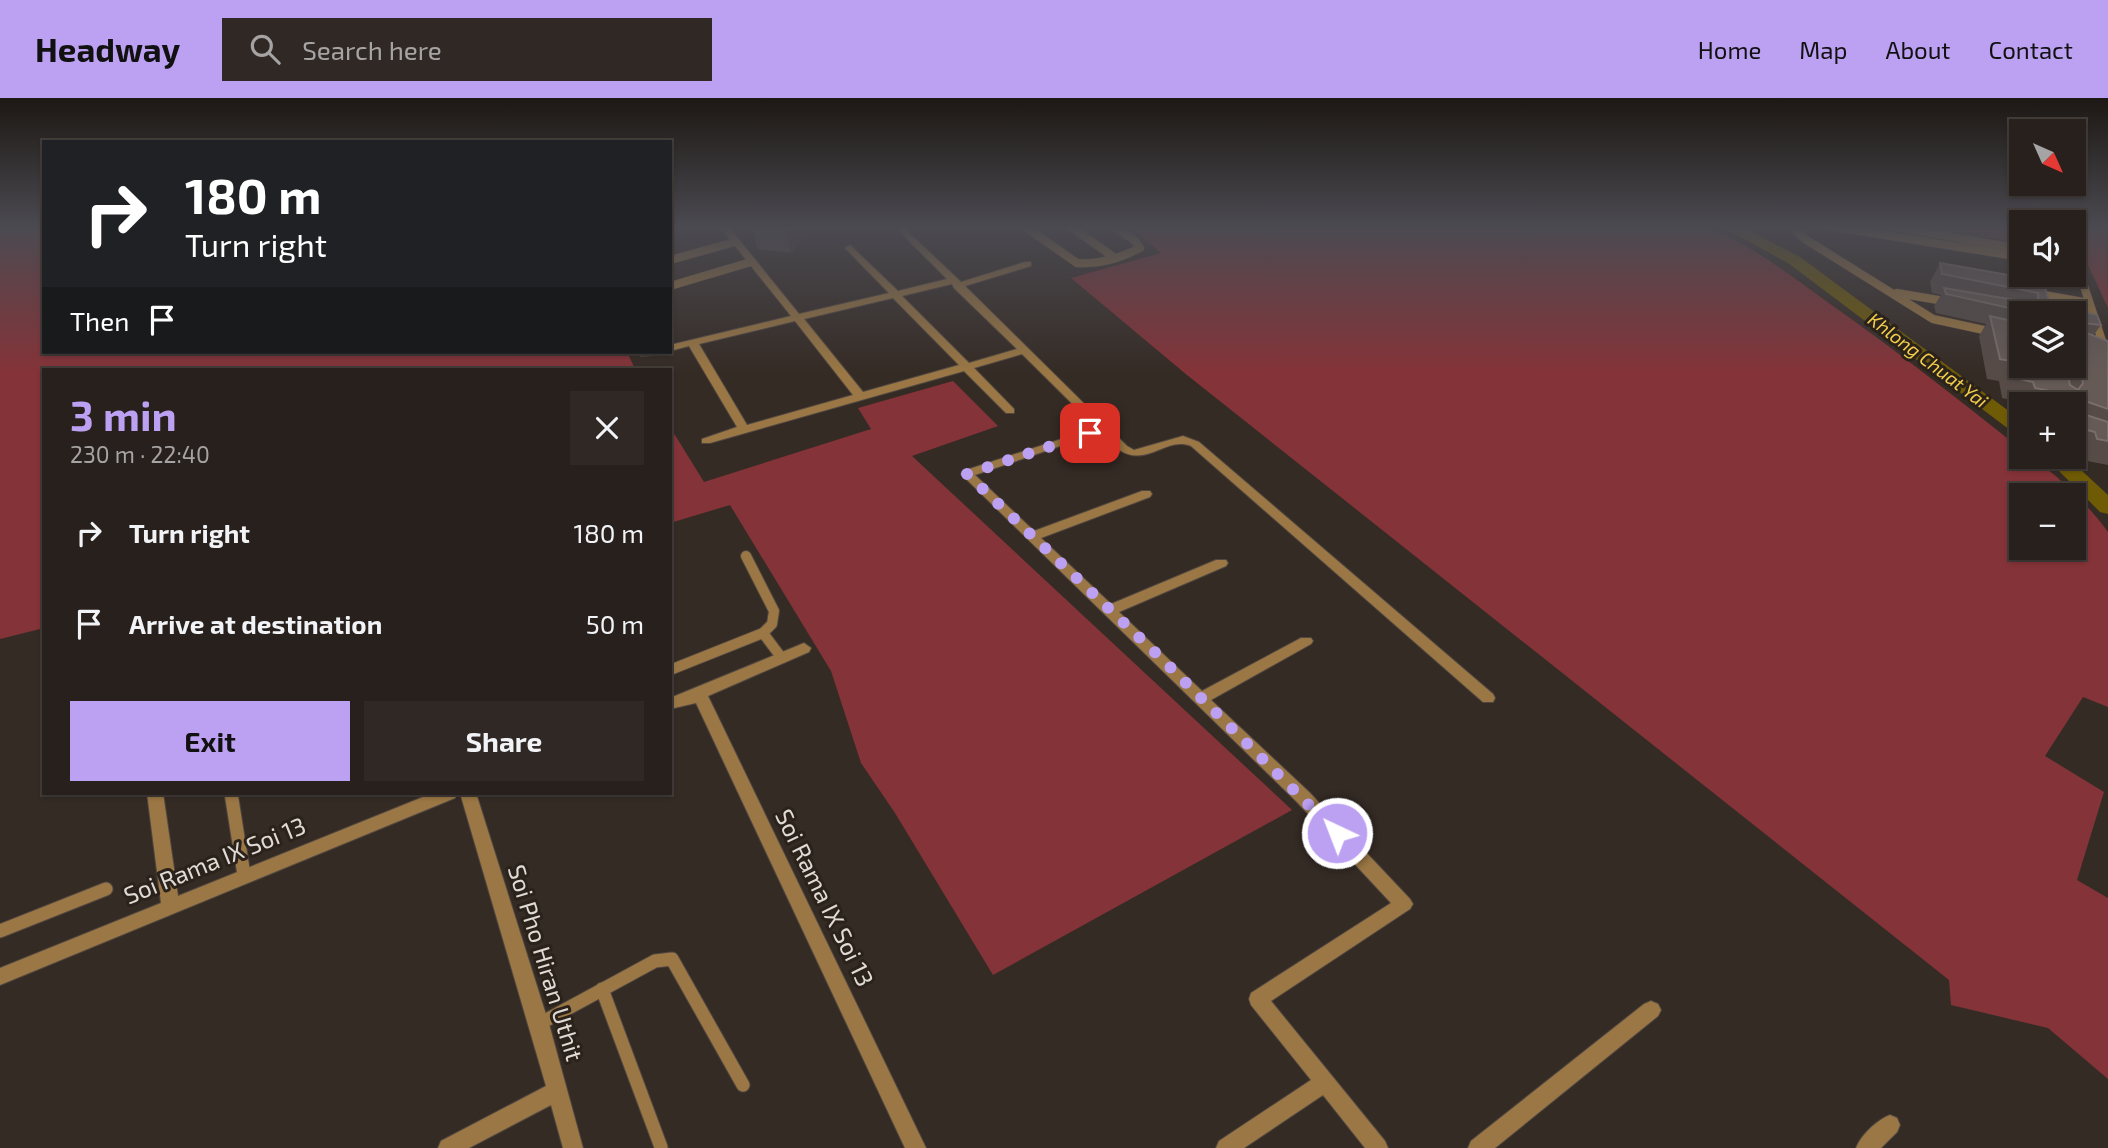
<!DOCTYPE html>
<meta charset="utf-8">
<style>
:root{--surface:#28201c;--page:#302825;--text:#f1f3f6;--muted:#a5a3a3;--line:#443e3b;--accent:#bca0f2}
body{margin:0;font-family:"Exo 2",sans-serif;background:var(--page);color:var(--text);height:100vh;display:flex;flex-direction:column;font-size:26px;white-space:nowrap}
*{box-sizing:border-box;margin:0}
p{font-size:23px;color:var(--muted)}
.icon{flex:none;width:38px;height:38px;fill:none;stroke:currentColor;stroke-width:2;stroke-linecap:round;stroke-linejoin:round}
.map{position:relative;flex:1;overflow:hidden}
.panel{position:absolute;left:42px;top:270px;width:630px;height:427px;display:flex;flex-direction:column;background:var(--surface);border-radius:0px;box-shadow:0 2px 5px #0004,0 0 0 2px var(--line)}
.panel>*{flex:none}
.banner{position:absolute;left:42px;top:42px;width:630px;height:214px;border-radius:0px;box-shadow:0 2px 5px #0004,0 0 0 2px var(--line);background:#202124;color:#fff;overflow:hidden}
.needle{width:46px;rotate:135deg}
.buttons{position:absolute;left:2009px;top:21px;display:grid;gap:14px}
.buttons a{display:grid;place-items:center;width:77px;height:77px;border-radius:0px;background:var(--surface);box-shadow:0 2px 5px #0004,0 0 0 2px var(--line);font-size:35px}
.pin{position:absolute;display:grid;place-items:center;width:60px;height:60px;color:#fff;margin:-30px;border-radius:14px;box-shadow:0 4px 10px #0006}
.me{position:absolute;width:77px;margin:-38px;rotate:317deg;stroke-linejoin:round;filter:drop-shadow(0 0 5px #0008)}
.turn{display:flex;align-items:center;gap:24px;height:147px;padding:0 28px;font-size:32px}
.turn .icon{width:91px;height:91px;stroke-width:2.5}
.turn b{display:block;font-size:49px;line-height:60px}
.then{display:flex;align-items:center;height:66px;padding:0 28px;background:#0003;gap:14px;font-size:26px}
.round{display:grid;place-items:center;flex:none;width:74px;height:74px;border-radius:0px;background:var(--page)}
.head{display:flex;align-items:center;justify-content:space-between;height:119px;padding:0 28px}
h1{font-size:42px;font-weight:700;line-height:52px;color:var(--accent)}
.button{display:flex;gap:14px;margin-top:auto;padding:14px 28px}
.button a{flex:1;height:80px;border-radius:0px;background:var(--accent);color:#111;font-size:28px;font-weight:700;line-height:80px;text-align:center}
.button a+a{background:var(--page);color:var(--text)}
ul{padding:0;list-style:none}
li{display:flex;align-items:center;gap:21px;height:91px;padding:0 28px}
li div{flex:1}
li b{display:block;font-size:26px}
li em{font-style:normal}
header{display:flex;align-items:center;gap:42px;box-sizing:border-box;height:98px;padding:0 35px;background:var(--accent);color:#111}
header strong{font-size:33px}
nav{display:flex;gap:38px;margin-inline-start:auto;font-size:24px}
.search{width:490px;height:63px;background:var(--page);display:flex;align-items:center;gap:18px;box-sizing:border-box;padding:0 24px;border-radius:0px;color:var(--muted);font-size:26px}
.map>svg:first-child{display:block}
.green{fill:#843338;fill-rule:evenodd}
.lines{fill:none;stroke-linecap:round;stroke-linejoin:round}
.canal{fill:#6f5b05;fill-rule:evenodd}
.service-far2-casing{stroke:#514741;stroke-width:9}
.service-far1-casing{stroke:#514741;stroke-width:12}
.service-casing{stroke:#514741;stroke-width:15}
.minor-casing{stroke:#514741;stroke-width:2}
.service-far2{stroke:#9a7744;stroke-width:8}
.service-far1{stroke:#9a7744;stroke-width:10}
.service{stroke:#9a7744;stroke-width:13}
.minor{fill:#9a7744;fill-rule:evenodd}
.wall{fill:#564b47;fill-rule:evenodd}
.shaded-wall{fill:#433833}
.building{fill:#655a56;stroke:#796e6a;stroke-width:2}
.route{stroke:#bca0f2;stroke-width:12;stroke-dasharray:0 21.6}
.labels{text-anchor:middle;stroke-width:6;stroke-linejoin:round;paint-order:stroke}
.far-water-label{font-size:19px;font-style:italic;fill:#f2cd4b;stroke:#2b221b}
.near-street-label{font-size:24px;fill:#e1dbd6;stroke:#2b221b}
</style>
<header>
<strong>Headway</strong>
<div class="search"><svg class="icon" aria-label="search" viewBox="0 0 24 24"><circle cx="10" cy="10" r="6"/><path d="M15 15l6 6"/></svg>Search here</div>
<nav><a>Home</a><a>Map</a><a>About</a><a>Contact</a></nav>
</header>
<div class="map">
<svg width="2108" height="1050" viewBox="0 0 2108 1050">
<rect width="100%" height="100%" fill="#352b25"/>
<g class="green">
<path d="M0,128h44v126h583l8,17h-591v259l-44,11z"/>
<path d="M1129,128h575c45,17 83,47 122,75 67,47 131,97 195,148v8c23,0 74,56 87,75v175l-25,-10 -38,59 59,36 -27,88 31,18v181l-60,-51 -97,-23 -2,-25 -762,-605 -116,-97 90,-25zM2074,397v53h-53v-53z"/>
<path d="M1922,128h99v17z"/>
<path d="M2074,128h33l1,82 -25,-54 -9,-2z"/>
<path d="M953,283l45,45 -86,30 380,354 -299,165 -98,-162 -34,-50 -30,-92 -101,-166 -60,18v-96l34,55 167,-53 -13,-21z"/>
</g>
<g class="lines">
<g class="canal">
<path d="M1720,128h20l60,31 221,163v15l-7,-2 -226,-170z"/>
<path d="M2045,359h22l41,38v19l-8,-2z"/>
</g>
<g class="service-far2-casing">
<g id="service-far2">
<path d="M1024,128l53,37c23,2 43,-5 63,-15l-6,-8 -21,-14"/>
<path d="M1070,128l45,32"/>
<path d="M1796,128l2,7 7,6 128,80 88,19"/>
<path d="M1829,128l192,31"/>
<path d="M1891,128l130,23"/>
<path d="M670,162l65,-18"/>
<path d="M2074,171l6,5 28,85"/>
<path d="M670,188l81,-24"/>
<path d="M1897,195l53,9"/>
<path d="M2033,195l56,10"/>
</g>
</g>
<g class="service-far1-casing">
<g id="service-far1">
<path d="M763,535l18,24"/>
<path d="M670,572l93,-37 9,-9 2,-13 -28,-55"/>
</g>
</g>
<g class="service-casing">
<g id="service">
<path d="M231,695l13,82"/>
<path d="M0,833l106,-42"/>
<path d="M602,891l59,158"/>
<path d="M539,926l116,-63 17,-2 71,126"/>
</g>
</g>
<g class="minor-casing">
<g id="minor">
<path d="M719,128h9l71,88 90,-21 -42,-43 -2,-2 5,-3 48,46 49,-12 -46,-46v-4l3,-1 57,54 64,-20h6v4l-66,20 162,160 7,4 49,-14 16,6 294,252 2,4 -2,4h-10l-292,-256c-25,-10 -44,22 -72,4l-97,-96 -48,14 40,41v4h-8l-42,-42 -254,72h-8v-4l35,-12 -48,-81 -19,5v-6l121,-29zM952,186l2,4 63,61 -48,14 -67,-67zM893,200l66,67 -96,27 -59,-73zM795,223l58,74 -106,30 -48,-81z"/>
<path d="M641,254h19l-5,3 -14,1z"/>
<path d="M1089,332l6,3 -2,2 -118,40 59,56 108,-40h8l2,3 -2,3 -109,41 70,66 105,-44h10l2,3 -2,3 -107,46 83,79 99,-53h10l2,3 -2,3 -100,56 98,92 101,107 3,5 -3,5 -139,92 114,140 3,7h-23l-42,-53 -79,53h-28l3,-7 92,-61 -60,-75 -2,-6 2,-6 140,-90 -94,-101 -336,-328 2,-3z"/>
<path d="M804,545l7,5 -2,4 -101,44 218,452h-21l-209,-445 -26,6v-11z"/>
<path d="M147,695h16l15,103 255,-103h24l-2,5 -455,187v-17l161,-65z"/>
<path d="M460,695h16l73,231 34,124h-20l-12,-43 -82,43h-31l3,-7 105,-55z"/>
<path d="M1651,903l7,3 3,6 -3,6 -163,132h-27l3,-7 173,-137z"/>
<path d="M1890,1017l7,3 3,7 -3,7 -16,16h-25c5,-13 21,-28 34,-33z"/>
</g>
</g>
<use href="#service-far2" class="service-far2"/>
<use href="#service-far1" class="service-far1"/>
<use href="#service" class="service"/>
<use href="#minor" class="minor"/>
</g>
<g class="wall">
<path d="M753,128h64l-26,27 -34,-4z"/>
<path d="M1940,165l103,18 7,23 47,11 4,10 -8,11 15,5v124l-26,-5 -2,-8 -6,-1v-47h-53v2l-1,-4 -18,-4 -3,-17 -12,-2 -8,-43 7,-12 -50,-11 -2,-7 7,-11 -9,-2 -2,-11zM2021,215h53v53h-53z"/>
</g>
<path class="shaded-wall" d="M786,128h31l-26,27z"/>
<path class="building" d="M1940,165l103,18 7,23 47,11 4,10 -17,-2 -3,8 27,10v68l-20,-7 -6,5 4,8 22,7v19l-11,-2 -2,-7 -8,-2 -12,-34 -40,-8 -2,-6 -18,-4 -3,-17 -12,-2 -10,-43 31,7v43h45l4,19 8,5 5,-7 -9,-39v-31h-42l-86,-19 -2,-6 88,15 6,-2v-8l-96,-19z"/>
<linearGradient id="sky" x2="0" y2="1"><stop stop-color="#1d1814"/><stop offset="0.47" stop-color="#4b4a51"/><stop offset="1" stop-color="#4b4a51" stop-opacity="0"/></linearGradient>
<rect width="2108" height="275" fill="url(#sky)"/>
<g class="lines">
<path class="route" d="M1090,335l-123,41 195,185 175,174"/>
</g>
<g class="labels">
<g class="far-water-label">
<text transform="translate(1928 262) rotate(37)" y="7">Khlong Chuat Yai</text>
</g>
<g class="near-street-label">
<text transform="translate(215 763) rotate(-22)" y="8">Soi Rama IX Soi 13</text>
<text transform="translate(824 800) rotate(64)" y="8">Soi Rama IX Soi 13</text>
<text transform="translate(545 865) rotate(73)" y="8">Soi Pho Hiran Uthit</text>
</g>
</g>
</svg>
<div class="buttons">
<a><svg class="needle" viewBox="-14 -14 28 28"><path d="M0-13l5 13h-10z" fill="#e53935"/><path d="M0 13l5-13h-10z" fill="#a5a3a3"/></svg></a>
<a><svg class="icon" aria-label="sound" viewBox="0 0 24 24"><path d="M4 9h4l5-4v14l-5-4H4zM17 9q2 3 0 6"/></svg></a>
<a><svg class="icon" aria-label="layers" viewBox="0 0 24 24"><path d="M12 4l9 5-9 5-9-5zM3 14l9 5 9-5"/></svg></a>
<a>+</a>
<a>−</a>
</div>
<div class="pin" style="left:1090px;top:335px;background:#d93025"><svg class="icon" aria-label="arrive" viewBox="0 0 24 24"><path d="M6 21V4h12l-3 4 3 4H6"/></svg></div>
<svg class="me" style="left:1337px;top:735px" viewBox="-20 -20 40 40"><circle r="17" fill="#bca0f2" stroke="#fff" stroke-width="3"/><path d="M0-11L8 9 0 5-8 9z" fill="#fff"/></svg>
<div class="banner">
<div class="turn"><svg class="icon" aria-label="right" viewBox="0 0 24 24"><path d="M7 20v-9h11M14 6l5 5-5 5"/></svg><div><b>180 m</b>Turn right</div></div>
<div class="then">Then<svg class="icon" aria-label="arrive" viewBox="0 0 24 24"><path d="M6 21V4h12l-3 4 3 4H6"/></svg></div>
</div>
<section class="panel">
<div class="head"><div><h1>3 min</h1><p>230 m · 22:40</p></div><a class="round"><svg class="icon" aria-label="close" viewBox="0 0 24 24"><path d="M6 6l12 12M18 6L6 18"/></svg></a></div>
<ul>
<li><svg class="icon" aria-label="right" viewBox="0 0 24 24"><path d="M7 20v-9h11M14 6l5 5-5 5"/></svg><div><b>Turn right</b></div><em>180 m</em></li>
<li><svg class="icon" aria-label="arrive" viewBox="0 0 24 24"><path d="M6 21V4h12l-3 4 3 4H6"/></svg><div><b>Arrive at destination</b></div><em>50 m</em></li>
</ul>
<div class="button"><a>Exit</a><a>Share</a></div>
</section>
</div>
